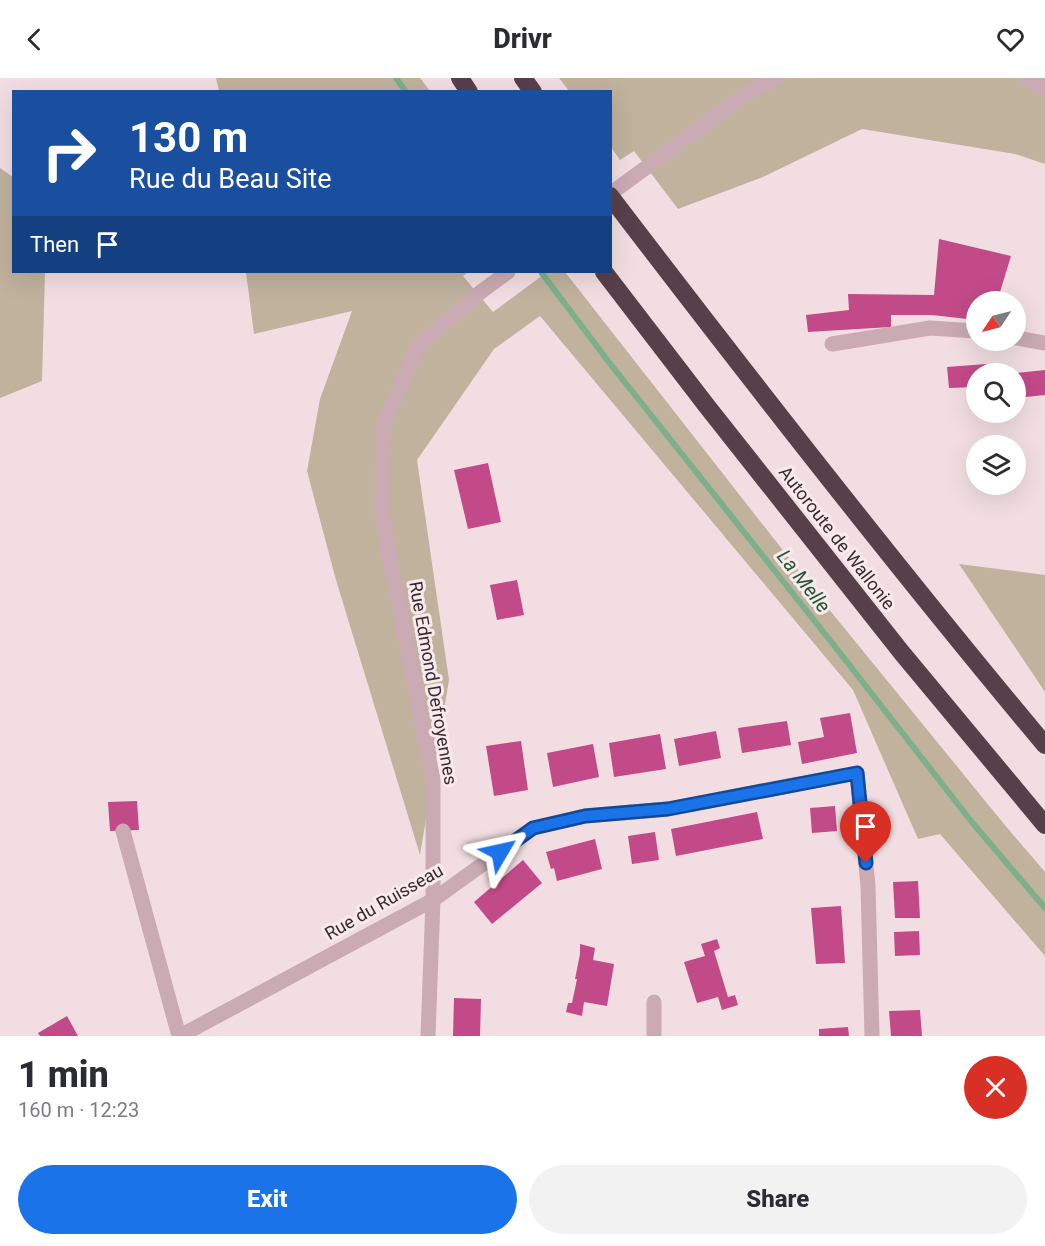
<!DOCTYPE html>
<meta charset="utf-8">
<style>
:root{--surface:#fff;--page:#f2f2f3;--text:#2b2b33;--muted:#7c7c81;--accent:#1a73e8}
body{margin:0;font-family:Roboto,sans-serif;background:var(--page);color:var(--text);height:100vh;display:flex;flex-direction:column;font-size:22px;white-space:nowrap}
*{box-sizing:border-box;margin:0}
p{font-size:20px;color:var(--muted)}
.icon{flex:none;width:33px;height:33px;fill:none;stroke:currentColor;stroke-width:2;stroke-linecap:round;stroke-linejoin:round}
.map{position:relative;height:958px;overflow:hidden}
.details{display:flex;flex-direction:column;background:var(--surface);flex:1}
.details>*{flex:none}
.top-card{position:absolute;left:12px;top:12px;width:600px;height:183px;border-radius:0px;box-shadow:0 6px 24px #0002;background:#1a4fa0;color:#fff;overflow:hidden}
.needle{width:39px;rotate:235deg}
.buttons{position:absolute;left:966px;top:213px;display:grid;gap:12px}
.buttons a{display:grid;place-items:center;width:60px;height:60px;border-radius:50%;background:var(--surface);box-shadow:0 6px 24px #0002;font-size:30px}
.pin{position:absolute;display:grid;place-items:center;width:51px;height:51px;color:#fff;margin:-62px -26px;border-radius:50% 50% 50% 0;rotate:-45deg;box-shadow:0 0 6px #0007}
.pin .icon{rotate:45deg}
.me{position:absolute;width:66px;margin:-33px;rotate:54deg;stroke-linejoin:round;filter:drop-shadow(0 0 4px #0008)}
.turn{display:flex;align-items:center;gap:21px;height:126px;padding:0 18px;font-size:27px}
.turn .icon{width:78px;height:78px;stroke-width:2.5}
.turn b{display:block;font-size:42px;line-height:51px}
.then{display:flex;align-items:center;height:57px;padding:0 18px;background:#0003;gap:12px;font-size:22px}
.round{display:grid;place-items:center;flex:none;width:63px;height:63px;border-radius:32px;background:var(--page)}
.head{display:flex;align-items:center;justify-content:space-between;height:102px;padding:0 18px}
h1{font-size:36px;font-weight:800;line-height:45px}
.primary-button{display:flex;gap:12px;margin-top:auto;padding:12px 18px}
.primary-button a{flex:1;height:69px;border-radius:36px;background:var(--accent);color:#fff;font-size:24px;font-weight:800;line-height:69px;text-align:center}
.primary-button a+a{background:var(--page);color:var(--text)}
header{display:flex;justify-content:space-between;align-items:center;height:78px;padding:0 18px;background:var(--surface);font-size:27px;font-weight:800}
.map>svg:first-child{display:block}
.green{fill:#c1b29e}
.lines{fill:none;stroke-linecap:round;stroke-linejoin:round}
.stream{stroke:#7daf8b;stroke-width:6}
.building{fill:#c34a89}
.minor{stroke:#caaab3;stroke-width:15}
.highway{stroke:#58404b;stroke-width:18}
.route-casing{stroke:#114b97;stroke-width:15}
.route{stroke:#1a73e8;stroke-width:10}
.labels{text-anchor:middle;stroke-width:6;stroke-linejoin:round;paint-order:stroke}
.street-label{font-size:18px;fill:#372930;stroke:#faeaed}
.water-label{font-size:20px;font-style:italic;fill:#1f5831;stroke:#faeaed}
</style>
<header><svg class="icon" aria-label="back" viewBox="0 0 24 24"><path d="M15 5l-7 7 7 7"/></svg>Drivr<svg class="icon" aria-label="heart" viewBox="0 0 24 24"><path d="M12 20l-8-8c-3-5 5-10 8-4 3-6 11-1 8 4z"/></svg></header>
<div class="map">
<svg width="1045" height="958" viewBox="0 0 1045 958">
<rect width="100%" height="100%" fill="#f2dee2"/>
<g class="green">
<path d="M216,0h204l10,13h-211z"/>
<path d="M559,0h486v86l-30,-10 -153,-25 -99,48 -85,32 -44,-58 -14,9 -9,-13 -1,-55 -41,-1z"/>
<path d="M0,90l13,9 1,95h31l-3,109 -42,17z"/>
<path d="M246,194h222l-5,4 30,36 54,-40h18l267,341 172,211 41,48v84l-105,-122 -22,5 -65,-149 -313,-374 -46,33 -77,111 32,220 -29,175 -84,-275 -29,-109 13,-72 32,-88 -98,23z"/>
<path d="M959,486l86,11v117z"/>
</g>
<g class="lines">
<g class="stream">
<path d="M396,0l10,14"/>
<path d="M541,194l67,89 225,283 138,177 74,87"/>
</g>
</g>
<g class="building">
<path d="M939,161l72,17 -14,46h-21v18l-44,-5h-41v12l-83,5 -2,-17 43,-5 -1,-16 86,1z"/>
<path d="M986,286l1,10h-11v13l-27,1 -2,-21z"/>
<path d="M1045,292v25l-29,3v-25z"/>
<path d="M488,385l13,59 -33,7 -14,-59z"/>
<path d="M517,502l7,35 -27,5 -7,-35z"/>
<path d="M850,635l7,40 -55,11 -4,-22 26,-5 -4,-19z"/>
<path d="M787,643l4,24 -49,8 -4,-25z"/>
<path d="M716,653l5,27 -42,8 -5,-27z"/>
<path d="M660,656l6,35 -52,8 -5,-34z"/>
<path d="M521,663l7,49 -34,6 -8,-50z"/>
<path d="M593,666l6,33 -46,10 -6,-34z"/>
<path d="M137,723l2,29 -29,1 -2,-29z"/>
<path d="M835,728l2,25 -25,2 -2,-25z"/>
<path d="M757,734l6,27 -87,17 -5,-27z"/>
<path d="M655,754l4,28 -27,4 -4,-28z"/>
<path d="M595,761l7,30 -45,12 -3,-13 -3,1 -5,-17z"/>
<path d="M523,782l19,23 -50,41 -18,-22z"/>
<path d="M918,803l2,37h-25l-2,-36z"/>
<path d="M841,828l4,57 -29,1 -5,-56z"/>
<path d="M919,853l1,24 -25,1 -1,-24z"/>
<path d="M717,861l3,9 -6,3 14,46 7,-2 3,10 -16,5 -4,-13 -21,6 -13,-41 21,-6 -4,-12z"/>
<path d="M580,866l15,4 -2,12 21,4 -7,42 -23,-4 -2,14 -16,-4 2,-9h4l5,-24h-2l5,-25z"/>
<path d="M454,920l27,1 -1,37h-27z"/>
<path d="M920,932l2,26h-31l-2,-25z"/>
<path d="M67,938l11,20h-38l-2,-3z"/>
<path d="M848,949l1,9h-30v-7z"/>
</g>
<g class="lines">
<g class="minor">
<path d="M1027,0l18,11"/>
<path d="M610,116l139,-102 29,-14"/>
<path d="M1016,260l29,5"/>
<path d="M832,266l98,-16 46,3"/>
<path d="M123,753l56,205"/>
<path d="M180,958l253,-136 100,-72 52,-12 83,-7 189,-36 11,113 4,150"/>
<path d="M428,958l5,-136v-120l-51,-263 1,-91 35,-80 64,-55 26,-19"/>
<path d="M654,958v-34"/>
</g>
<g class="highway">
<path d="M460,0l9,14"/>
<path d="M523,0l10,14"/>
<path d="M610,118c142,186 285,370 435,549"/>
<path d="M604,194l102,133 196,248 143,172"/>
</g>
</g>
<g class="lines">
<g class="route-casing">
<path id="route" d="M500,774l33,-24 35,-8 17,-4 83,-7 189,-36 9,90"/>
</g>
<use href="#route" class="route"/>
</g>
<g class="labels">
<g class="street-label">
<text transform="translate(837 460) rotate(52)" y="6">Autoroute de Wallonie</text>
<text transform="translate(433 605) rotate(80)" y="6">Rue Edmond Defroyennes</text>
<text transform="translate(384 824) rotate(-30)" y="6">Rue du Ruisseau</text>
</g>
<g class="water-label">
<text transform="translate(804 503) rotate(52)" y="7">La Melle</text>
</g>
</g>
</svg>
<div class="buttons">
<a><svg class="needle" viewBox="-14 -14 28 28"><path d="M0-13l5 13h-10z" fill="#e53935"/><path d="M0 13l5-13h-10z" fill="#7c7c81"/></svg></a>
<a><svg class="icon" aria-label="search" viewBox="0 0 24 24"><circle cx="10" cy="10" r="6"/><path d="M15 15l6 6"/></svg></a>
<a><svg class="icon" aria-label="layers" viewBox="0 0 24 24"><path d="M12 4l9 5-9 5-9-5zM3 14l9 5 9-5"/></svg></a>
</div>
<div class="pin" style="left:866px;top:785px;background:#d93025"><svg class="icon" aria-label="arrive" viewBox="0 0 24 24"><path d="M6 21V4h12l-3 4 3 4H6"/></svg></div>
<svg class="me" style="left:500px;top:774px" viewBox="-20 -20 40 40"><path d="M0-17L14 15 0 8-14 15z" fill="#1a73e8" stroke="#fff" stroke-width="4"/></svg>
<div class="top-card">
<div class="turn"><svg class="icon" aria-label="right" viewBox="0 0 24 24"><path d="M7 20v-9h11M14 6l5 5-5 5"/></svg><div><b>130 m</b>Rue du Beau Site</div></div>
<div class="then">Then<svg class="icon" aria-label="arrive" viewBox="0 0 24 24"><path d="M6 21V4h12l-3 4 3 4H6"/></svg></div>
</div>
</div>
<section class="details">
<div class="head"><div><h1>1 min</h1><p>160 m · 12:23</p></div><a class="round" style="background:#d93025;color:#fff"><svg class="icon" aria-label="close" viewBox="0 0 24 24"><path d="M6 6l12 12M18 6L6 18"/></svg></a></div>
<div class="primary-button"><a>Exit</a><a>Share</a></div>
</section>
